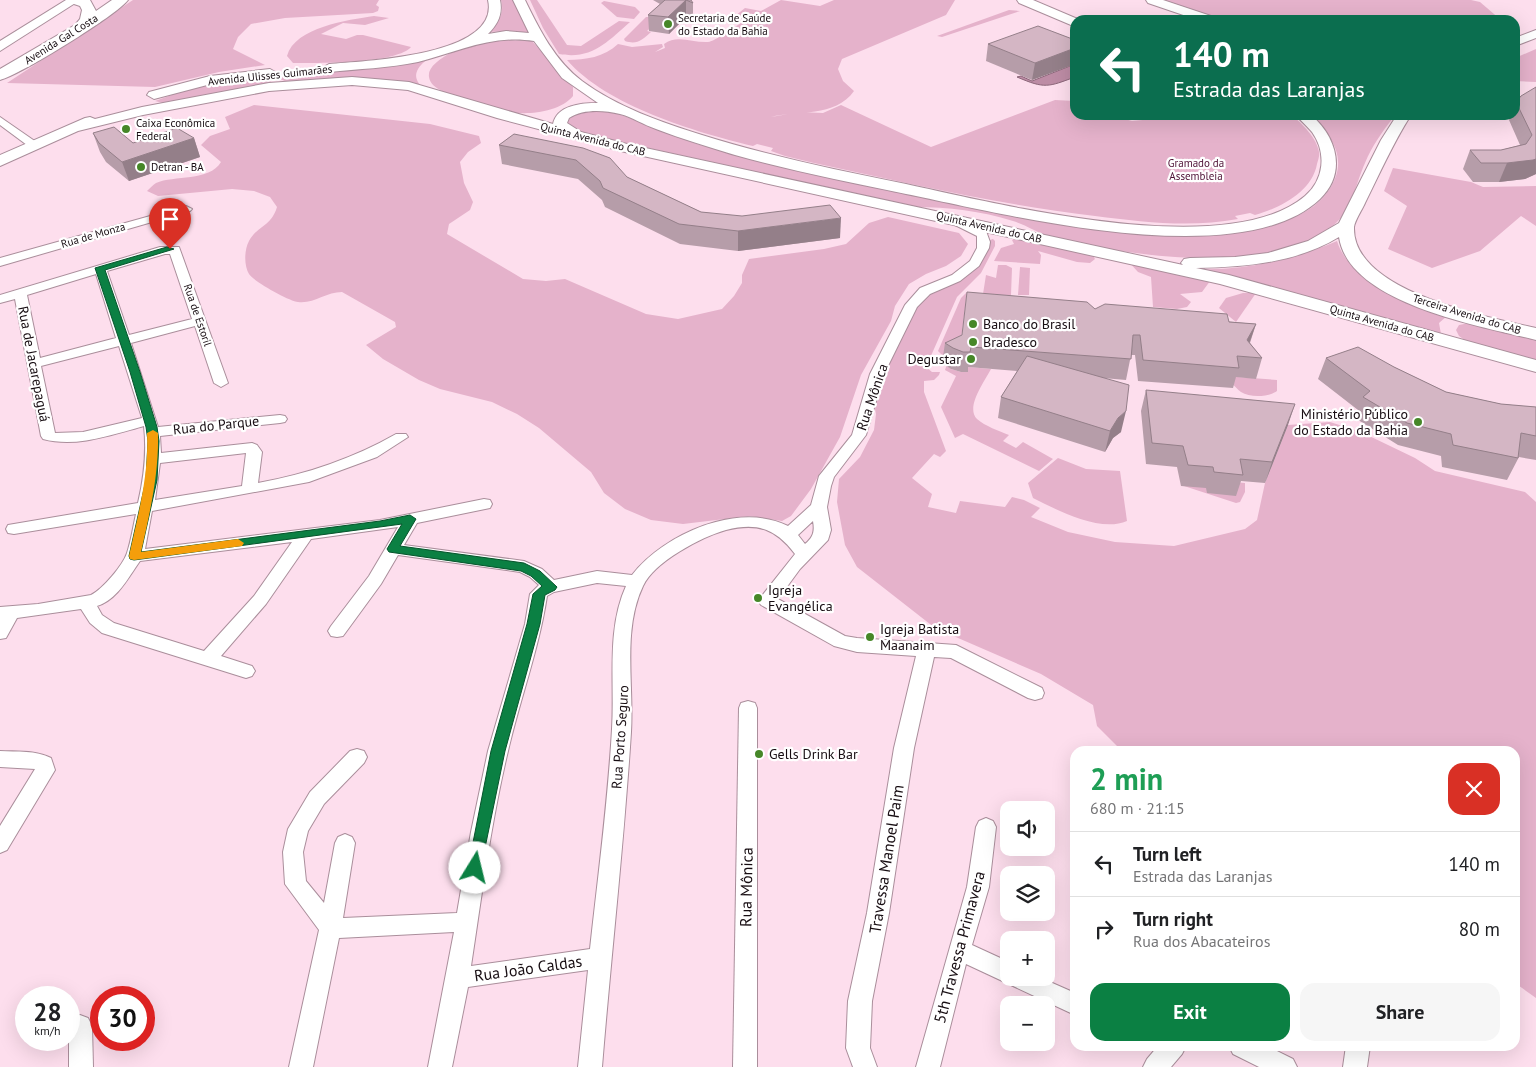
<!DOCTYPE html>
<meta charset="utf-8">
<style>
:root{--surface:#fff;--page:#f6f6f6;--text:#202124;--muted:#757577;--line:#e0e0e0;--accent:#0b8043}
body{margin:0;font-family:"PT Sans",sans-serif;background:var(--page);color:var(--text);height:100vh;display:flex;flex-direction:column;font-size:19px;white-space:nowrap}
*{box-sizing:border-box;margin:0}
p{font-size:16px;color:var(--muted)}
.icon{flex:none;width:28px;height:28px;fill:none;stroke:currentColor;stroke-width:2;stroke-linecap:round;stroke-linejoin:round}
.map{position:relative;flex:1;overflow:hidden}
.sheet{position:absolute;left:1070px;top:746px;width:450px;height:305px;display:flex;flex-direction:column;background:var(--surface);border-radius:15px;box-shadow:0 5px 20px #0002}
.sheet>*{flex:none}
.guide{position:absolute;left:1070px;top:15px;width:450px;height:105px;border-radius:15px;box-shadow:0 5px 20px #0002;background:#0b6e4f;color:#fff;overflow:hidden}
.tools{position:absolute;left:1000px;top:801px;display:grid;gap:10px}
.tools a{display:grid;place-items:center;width:55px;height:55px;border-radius:10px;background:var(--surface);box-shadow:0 5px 20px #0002;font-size:25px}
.speed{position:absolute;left:15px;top:986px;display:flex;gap:10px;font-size:25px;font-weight:700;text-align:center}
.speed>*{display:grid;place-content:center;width:65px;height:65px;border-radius:50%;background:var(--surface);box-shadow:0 5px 20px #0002;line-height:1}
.speed small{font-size:12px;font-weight:400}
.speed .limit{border:8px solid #d22;background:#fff;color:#111}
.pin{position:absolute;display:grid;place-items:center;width:42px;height:42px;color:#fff;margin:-51px -21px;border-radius:50% 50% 50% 0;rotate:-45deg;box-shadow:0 0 5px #0007}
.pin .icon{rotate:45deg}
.me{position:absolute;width:55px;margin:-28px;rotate:9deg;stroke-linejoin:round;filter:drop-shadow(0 0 4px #0008)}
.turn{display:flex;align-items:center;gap:18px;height:105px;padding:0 20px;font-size:22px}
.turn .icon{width:65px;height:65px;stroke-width:2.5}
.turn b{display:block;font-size:35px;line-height:42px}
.round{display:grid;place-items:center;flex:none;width:52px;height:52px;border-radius:15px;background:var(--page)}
.head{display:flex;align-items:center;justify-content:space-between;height:85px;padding:0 20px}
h1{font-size:30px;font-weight:800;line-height:38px;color:#1e9e55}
.primary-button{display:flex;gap:10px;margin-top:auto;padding:10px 20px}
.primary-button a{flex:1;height:58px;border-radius:15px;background:var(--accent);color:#fff;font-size:20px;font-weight:800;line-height:58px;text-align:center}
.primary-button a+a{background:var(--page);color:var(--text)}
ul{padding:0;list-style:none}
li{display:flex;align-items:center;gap:15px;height:65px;padding:0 20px;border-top:1px solid var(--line)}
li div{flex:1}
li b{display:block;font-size:19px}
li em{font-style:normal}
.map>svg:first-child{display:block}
.green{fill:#e5b2cb}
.water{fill:#bd8ca5;stroke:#8b6679}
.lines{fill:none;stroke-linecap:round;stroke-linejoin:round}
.street-casing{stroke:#aa8e9b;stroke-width:2}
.secondary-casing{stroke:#aa8e9b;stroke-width:2}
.primary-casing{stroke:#aa8e9b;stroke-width:2}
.street{fill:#fff;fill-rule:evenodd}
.secondary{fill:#fff;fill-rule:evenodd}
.primary{fill:#fff;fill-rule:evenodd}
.wall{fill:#b69da9}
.shaded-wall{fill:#947f89}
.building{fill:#d4b6c4;stroke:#947f89}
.route{fill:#0b8043;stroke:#07532c}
.slow{fill:#f59e0b}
.poi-dot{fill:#468728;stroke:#fff;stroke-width:2}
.labels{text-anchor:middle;stroke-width:4.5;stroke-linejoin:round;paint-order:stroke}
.far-poi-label{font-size:11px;fill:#170d12;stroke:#fff;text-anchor:start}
.far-street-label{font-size:11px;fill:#170d12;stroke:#fff}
.far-park-label{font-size:11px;fill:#4e1236;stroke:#fff}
.poi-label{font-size:14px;fill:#170d12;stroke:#fff;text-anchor:start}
.street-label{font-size:14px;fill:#170d12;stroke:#fff}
.near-street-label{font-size:16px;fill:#170d12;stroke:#fff}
</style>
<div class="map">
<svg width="1536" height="1067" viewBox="0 0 1536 1067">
<rect width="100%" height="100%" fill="#fddeed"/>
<g class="green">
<path d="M133,0h246l-3,5 3,2 -1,4 -5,2 -88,5 -34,6 -13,13 -5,12 32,16 -46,7 -64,15 -148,-4z"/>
<path d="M501,0h12l17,33 -20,-2 -21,1c9,-9 16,-19 12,-32z"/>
<path d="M530,0h7l30,45 14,1 38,-25 11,1c-23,20 -38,38 -71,32l-16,-26z"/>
<path d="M781,0l39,6 14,-6h121l-9,15 -104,44 -4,10 5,12 11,10c-19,27 -57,19 -83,26l29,-5 23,1 18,-8 90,42 124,-47 20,1v14h35l22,6 21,-2 9,-4h130c10,9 25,23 27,37 1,3 -1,8 -2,12 -5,28 -37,44 -62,51l-5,-2 -15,3 3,3c-48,9 -95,3 -143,-3 -95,-11 -188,-33 -281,-53l-29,-7 -14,-5 2,-3 -16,-4 -4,2c-58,-14 -146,-40 -186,-86 19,0 37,-3 51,-16l14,3 30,-3 1,3 -8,5 10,-4 -1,-4c13,-10 29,-1 44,-2 8,-1 27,-16 35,-20l-8,-3v-3l10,-8 16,3z"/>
<path d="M1156,0h315l9,2 21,18h-291z"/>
<path d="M604,1l31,6 5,5 -6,7 -17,-2 -16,-14z"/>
<path d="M1009,10l11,1 -78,26 -5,-1z"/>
<path d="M374,16l15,2 -24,7 -22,-2 -22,11 25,5 11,-4h6l48,12c-15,17 -94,16 -118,16l-6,-7c8,-29 61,-36 87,-40z"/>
<path d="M646,17h16l-15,14 4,1c-9,8 -14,13 -26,9l-1,-2z"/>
<path d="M486,39l46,2 41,46v9c-11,14 -37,18 -54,17 -13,0 -65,-16 -77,-22 -6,-3 -12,-7 -13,-14 -3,-18 43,-34 57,-38z"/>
<path d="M1536,49v33l-21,-1v-23z"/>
<path d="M428,59c-11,8 -17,17 -6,28l-135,-5 -7,-3 7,-5 84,-6z"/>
<path d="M272,75l-4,4 5,5 -110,19 -8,-2 42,-15z"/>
<path d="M254,105l176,19 49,12 2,7 -13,9 -8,10 4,21 9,19 -3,8 -21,14 -2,10 76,45 23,2 19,-2 81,35 32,5 44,-10 12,-13 8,-13v-8l7,-16 75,-10 22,-5 23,-21 19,-6 71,16 9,11 -7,12 -15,10 -20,8 -17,10 -14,22 -4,15 -30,54 -21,62 -29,52 -20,27 -9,5 -32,-5 -67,8 -32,-4 -26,-11 -21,-16 -13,-21 -52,-44 -22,-14 -25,-12 -52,-13 -21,-9 -36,-21 -17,-14 30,-18 -1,-5 -53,-30c-16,0 -28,12 -44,10 -9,-1 -45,-21 -49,-28 -5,-8 -5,-24 0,-33 8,-15 22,-14 28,-34l-7,-10 -16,-6 -22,-2 -74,7 -11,-5c2,-2 6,-6 9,-8 18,-8 53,-1 65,-21l-20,-17 9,-9 20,-7 -5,-12z"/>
<path d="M588,110l28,3 81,31 88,24 256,51 201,12c36,-6 80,-16 94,-55 8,-24 -8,-45 -25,-60l42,4 40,-2c-11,14 -21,28 -28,45 -9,20 -13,46 -30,61 -56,49 -179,35 -247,21 -12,-3 -25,-4 -37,-8 -13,-4 -25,-12 -38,-16 -32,-10 -65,-14 -98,-14l-312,-69 -34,-9 -4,-10z"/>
<path d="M1393,168l78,14 12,5 53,-1v40l-15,-10 -41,35 -48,17 -44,-19 19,-43 -23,-15z"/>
<path d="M1020,237l70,13 5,9 -5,4 -13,-1 -39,-11 3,4 -1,9 -46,-3 7,-13 13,-4 -2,-4z"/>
<path d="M993,239l2,2v5l-14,27 -24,24 -31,70 6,5h8l-1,3 -5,5 -10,1v11l22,59 -6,6 -6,-3 -22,24 20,16 -4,13 28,6 4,-12 45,6 7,-10 12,3 16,8 -9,9 37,15 47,10 59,4 71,-17 12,-9 8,-37 23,-58 42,-3 31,10 54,26 20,13 90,21 11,10v496l-21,-15v-232h-393l-25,-25 -4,-21 -52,-31 -106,-46 -78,-61 -12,-22 -8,-43 2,-23 21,-22 14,-27 2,-16 -5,-24 40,-85 54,-34 19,-29z"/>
<path d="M1337,241c13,42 74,59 110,75l-8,7 2,11 -245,-65c49,2 97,-9 141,-28z"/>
<path d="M1128,261l85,16 -11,15 -22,2 11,8 -4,5 -10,2 -24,-2 -2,-30 -13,-5z"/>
<path d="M998,265h8l6,3 -1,27 -14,1 -3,-2 -1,10 -13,9 6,-38 10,3z"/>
<path d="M1020,267l10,1 -1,27h-11z"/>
<path d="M967,292l-8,63 -12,5 -9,-9 23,-53z"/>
<path d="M1243,293h13l-20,29 -17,-14 7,-10z"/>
<path d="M1469,323l67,14v24l-70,-20 -7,-5 -3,-6 3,-5z"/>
<path d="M947,364l4,5 10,3 7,-5 23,2c-6,12 -26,38 -14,50 8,7 22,12 32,16l-6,6 13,7 7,-6 30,17 -14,12 -76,-37 -8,4 -14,-31 15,-31 -11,-6z"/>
<path d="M1237,374l1,3 39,3v11c-8,6 -27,7 -36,1 -3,-2 -6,-6 -9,-8z"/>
<path d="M1058,458l28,11 34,2 7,50c-27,12 -70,-11 -94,-23l-5,-15z"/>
<path d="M1234,482l11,1v9l-5,10 -4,1 -52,-17z"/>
</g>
<path class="water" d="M1075,64v13c-27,10 -30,12 -58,0l4,-1 11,5z"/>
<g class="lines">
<g class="street-casing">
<g id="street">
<path d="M0,117l39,27 1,2 -1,2h-8l-31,-23z"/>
<path d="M186,206l6,3 -2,2 -190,55v-8z"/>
<path d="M951,215l35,16 4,11 -1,6 -10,18 -19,15 -30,13 -13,13 -33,67 -18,61 -32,42 -3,9 -4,21 4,23 -3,10 -28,29 -22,30 67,37 12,2 99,7 86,43 2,5 -2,5 -7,2 -7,-2 -77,-40 -17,-1 -20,91 -25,165 -17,88 -2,47 7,19h-24l-7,-19 2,-47 19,-88 27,-165 22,-92 -59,-4 -23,-6 -73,-41 -3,-4 3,-4 34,-43c-19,-25 -37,-32 -69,-24 -25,7 -72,32 -83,56 -21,44 -9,98 -12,146 -7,112 -20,223 -29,335h-24l10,-97 -120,17 -16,80h-24l26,-135 -115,6 -26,129h-24l30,-137 -34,-46 -2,-32 5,-23 22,-37 40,-41 7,-2 7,2 3,6 -3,6 -40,41 -16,27 -5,21 3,29 18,22 11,-60 3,-6 7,-3 7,3 3,6 -12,75 114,-5 14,-81 17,-81 37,-127 5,-30 9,-9 -9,-8 -10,-5 -122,-17 -17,29 -38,52 -6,1 -6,-1 -3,-5 3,-5 38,-50 29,-49 -87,12 -45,65 -45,52 31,10 3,5 -3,5 -6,2 -144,-45 -12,-10 -9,-14 -64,9 -11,20 -6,1v-32l38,-3 53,-9c12,-6 32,-30 36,-42 4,-12 6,-26 9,-39l-122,20 -6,-1 -2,-4 2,-4 130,-22c6,-26 9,-50 6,-77 -33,9 -68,22 -101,13l-2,-3 -26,-137 -15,4v-8l160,-48h19l49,136 -7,4 -7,-4 -19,-57 -64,17 27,84 122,-12 5,1 2,3 -2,3 -5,1 -120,13 1,17 91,-10 5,2 5,7 -4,31c49,-9 94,-24 138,-49h10l2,3 -31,20 -68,25 -157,29 -7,38 235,-29 104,-21 6,1 2,4 -2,4 -73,15 -13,22 120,16 18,8 12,11 43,-9 35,4c32,-41 107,-74 156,-49l23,-21 8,-29 33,-41 18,-61 35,-69 15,-17 32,-13 18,-14 7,-13v-12l-30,-15 -2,-2 2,-2zM165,254h5l22,65 -63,16 -22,-64zM96,274l20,64 -76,20 -13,-63zM119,346l23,72 -59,14 -28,1 -14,-67zM246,453l-4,33 -87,14 5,-37zM813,521c2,11 0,16 -8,23l-7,-9zM292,542l-38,54 -50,55 -90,-28 -12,-8 -5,-9c20,-6 31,-28 43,-45zM597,583l29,3c-20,44 -11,96 -14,143 -4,73 -14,147 -22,220l-119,17c11,-72 20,-144 37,-215 12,-52 31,-102 39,-155l7,-4z"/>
<path d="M748,701l7,2 2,5v359h-24l6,-359 2,-5z"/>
<path d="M0,751c17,1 36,-1 51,7l4,12 -48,80 -7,3v-27l35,-57 -35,-2z"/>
<path d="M986,818l7,3 3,6 -7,60 -17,58 37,17v16h32l34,15v22l-109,-51 -26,103h-24l51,-180 9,-60 3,-6z"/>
<path d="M80,1015l8,3 4,8 1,41h-24v-42l3,-7z"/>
<path d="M1158,1046h28l-4,8 -11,13h-28l4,-8z"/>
<path d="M1229,1046h38l26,13 4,8h-38l-26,-13z"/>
<path d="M1346,1046h24l-3,21h-24z"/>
</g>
</g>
<g class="secondary-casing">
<g id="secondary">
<path d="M66,0h14l-80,51v-10z"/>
<path d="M488,0h12c3,14 -2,24 -12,34l18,-3 23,2 -16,-33h12c14,29 30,61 57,81 35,26 79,41 120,54 67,21 135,35 204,49 93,20 321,78 399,12 19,-16 22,-43 7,-64 -5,-6 -11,-11 -16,-17h15c26,22 36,58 9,84 -80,76 -315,15 -414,-5 -57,-12 -114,-23 -171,-39 -26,-8 -53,-16 -79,-26 -12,-4 -24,-12 -36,-15 -17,-4 -37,-5 -51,4l-2,5 14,9 46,12 556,121 -2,-2 3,-4 6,-1 45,-1 33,-4 40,-12 31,-18 42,-83 16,-25h14c-18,28 -31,58 -46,88 -3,7 -10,17 -11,24 -2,65 134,90 182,101v12c-55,-14 -187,-36 -197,-103 -43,26 -93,30 -143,31l33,7 307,85v12l-316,-88 -595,-132 -128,-34 -89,-28 -56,-5 -83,6 -126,24 -65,16 -78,35v-11l85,-37 5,-1 5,2 47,-12 127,-24 83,-6 57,5 144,42c4,-19 28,-21 45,-21l-36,-25 -28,-37c-41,-7 -77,11 -116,21 -29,6 -60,7 -89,10l-7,-4 7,-4c35,-3 172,-8 159,-64z"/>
<path d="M1017,0h16l47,20h-5v6l-4,-1 -52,-22z"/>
<path d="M1146,0h17l51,17 2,3h-18l-50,-17z"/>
<path d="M1536,30v8l-21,8v-8z"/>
<path d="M270,69l7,4 -2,3 -64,8 -57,15 -7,-4 2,-3 61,-16z"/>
<path d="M1336,115h49l-2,3 -5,1h-35l-5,-1z"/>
</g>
</g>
<g class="primary-casing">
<path id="primary" d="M69,0h21l6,11 16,-11h16c-11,15 -108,75 -128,80v-11l75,-44 5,-6 2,-9 -2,-4 -9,-3z"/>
</g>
<use href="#street" class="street"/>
<use href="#secondary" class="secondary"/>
<use href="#primary" class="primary"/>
</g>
<g class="wall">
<path d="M653,0h38l2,3v16l-7,-2 -17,17 -20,-3 -1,-16 12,-11z"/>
<path d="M1075,40v24l-43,16 -46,-19 2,-17z"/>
<path d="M1536,87v87l-11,5 -26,3h-26l-10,-13 7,-19h31l19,-5 -11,-25 2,-5h4v-10l1,-3z"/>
<path d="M93,133l40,10 61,-5 6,19 -71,24 -23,-19 -6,-10z"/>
<path d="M514,134l113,43 74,35 139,26 -102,13 -58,-7 -75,-37 -3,-7 -24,-21 -76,-15 -3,-19z"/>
<path d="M1095,309l161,15 -6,19 12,15 -6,21 -20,-2 -3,11 -95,-7 -3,-26h-4l-5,25 -23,-2 18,54 -8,6 -8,14 -107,-34 3,-21 16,-26 -49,-4v5h-7l-10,-3 -9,-6 3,-20z"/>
<path d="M1326,358l68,9 52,25 55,12 35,3v53l-17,-3 -12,23 -65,-13 -1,-11 -43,-11 -43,-27 3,-8 -40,-31z"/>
<path d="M1146,390l142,35 -23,58 -24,-2 -5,15 -29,-3 -1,-5 -25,-2 -4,-19 -31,-3 -5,-53z"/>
</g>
<g class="shaded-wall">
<path d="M686,0v17l-17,17 -1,-17z"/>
<path d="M1075,48v16l-43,16 3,-17z"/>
<path d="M194,138l6,19 -71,24 -7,-19z"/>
<path d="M1536,159v15l-11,5 -26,3 8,-19z"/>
<path d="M841,218l-1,20 -102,13v-20z"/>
<path d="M1256,324l-7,20 -2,-4z"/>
<path d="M1295,404l-7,21 -23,58 7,-21z"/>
<path d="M1126,411l-5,21 -8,6 -8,14 5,-21 8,-13z"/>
</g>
<g class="building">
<path d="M665,0h26l2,3 -7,-3 -18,17 -20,-2z"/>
<path d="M1038,26l37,14v8l-40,15 -47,-19z"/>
<path d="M1536,87v72l-3,1 -26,3h-26l-11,-13h31l25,-6 6,-9 -16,-33 5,-6z"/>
<path d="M114,127l19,16 44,-15 17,10 -72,24 -23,-19 -6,-10z"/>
<path d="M514,134l69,14 27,10 17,19 74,35 41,4 88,-11 11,13 -103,13 -59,-7 -76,-36 -3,-7 -24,-21 -77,-15z"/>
<path d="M967,292l120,10 8,7 10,-5 122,10 2,8 27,2 -9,16 15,18 -25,-2 2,12 -96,-8 -3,-25h-7l-2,24 -160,-12 -1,5h-7l-10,-4 -8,-5 17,-8z"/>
<path d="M1358,347l36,20 52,25 55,12 35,3v29l-15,-3 -3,25 -65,-13 -2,-11 -44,-11 -44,-26 7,-6 -44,-33z"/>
<path d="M1027,356l102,29 -3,26 -8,7 -8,13 -109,-34z"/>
<path d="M1146,390l149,14 -23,58 -32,-3 3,16 -29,-3 -1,-5 -25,-2 -5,-19 -31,-3z"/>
</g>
<path class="route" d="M167,247l7,2 -69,21 35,102 17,55 2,14 -2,39 -16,72 239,-31 30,-6 6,4 -16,27 124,17 16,8 17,16 -2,3 -10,5 -5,29 -35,127 -25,121 -5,2 -5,-2 -2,-4 23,-117 36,-127 6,-30 9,-8 -11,-10 -10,-5 -132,-19 -2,-3 15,-25 -268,36 -4,-1 -1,-3 17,-76 2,-39 -2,-14 -16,-55 -35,-104z"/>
<path class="slow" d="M153,430l5,3c1,41 -8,79 -17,119l97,-13 6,4 -2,3 -108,14 -4,-1 -1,-3c9,-41 20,-80 18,-123z"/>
<g class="poi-dot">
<circle cx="668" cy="24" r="5"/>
<circle cx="126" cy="129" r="5"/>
<circle cx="141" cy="167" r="5"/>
<circle cx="973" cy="324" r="5"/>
<circle cx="973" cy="342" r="5"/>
<circle cx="971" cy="359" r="5"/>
<circle cx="1418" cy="422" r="5"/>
<circle cx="758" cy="598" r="5"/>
<circle cx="870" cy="637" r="5"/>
<circle cx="759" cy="754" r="5"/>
</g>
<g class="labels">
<g class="far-poi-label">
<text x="678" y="22">Secretaria de Saúde<tspan x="678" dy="13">do Estado da Bahia</tspan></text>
<text x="136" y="127">Caixa Econômica<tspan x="136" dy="13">Federal</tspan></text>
<text x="151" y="171">Detran - BA</text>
</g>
<g class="far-street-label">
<text transform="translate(61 39) rotate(-32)" y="4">Avenida Gal Costa</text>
<text transform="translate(270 75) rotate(-6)" y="4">Avenida Ulisses Guimarães</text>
<text transform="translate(593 139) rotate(14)" y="4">Quinta Avenida do CAB</text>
<text transform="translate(989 227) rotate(13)" y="4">Quinta Avenida do CAB</text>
<text transform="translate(93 235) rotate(-16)" y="4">Rua de Monza</text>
<text transform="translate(1467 314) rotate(17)" y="4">Terceira Avenida do CAB</text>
<text transform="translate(198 315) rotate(71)" y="4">Rua de Estoril</text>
<text transform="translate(1382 323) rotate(16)" y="4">Quinta Avenida do CAB</text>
</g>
<g class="far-park-label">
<text x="1196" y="167">Gramado da<tspan x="1196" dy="13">Assembleia</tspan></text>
</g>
<g class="poi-label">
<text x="983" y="329">Banco do Brasil</text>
<text x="983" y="347">Bradesco</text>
<text x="961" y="364" text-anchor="end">Degustar</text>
<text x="1408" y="419" text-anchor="end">Ministério Público<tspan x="1408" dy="16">do Estado da Bahia</tspan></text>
<text x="768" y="595">Igreja<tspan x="768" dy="16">Evangélica</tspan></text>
<text x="880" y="634">Igreja Batista<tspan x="880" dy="16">Maanaim</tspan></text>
<text x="769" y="759">Gells Drink Bar</text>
</g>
<g class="street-label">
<text transform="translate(34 364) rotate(79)" y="5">Rua de Jacarepaguá</text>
<text transform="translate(872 397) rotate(-71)" y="5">Rua Mônica</text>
<text transform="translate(216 425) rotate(-6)" y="5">Rua do Parque</text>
<text transform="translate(620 737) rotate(-86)" y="5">Rua Porto Seguro</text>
</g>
<g class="near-street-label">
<text transform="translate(886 859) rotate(-81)" y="6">Travessa Manoel Paim</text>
<text transform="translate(746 887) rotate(-89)" y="6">Rua Mônica</text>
<text transform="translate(959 947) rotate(-75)" y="6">5th Travessa Primavera</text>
<text transform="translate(528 968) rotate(-8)" y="6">Rua João Caldas</text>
</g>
</g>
</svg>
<div class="tools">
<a><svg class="icon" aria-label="sound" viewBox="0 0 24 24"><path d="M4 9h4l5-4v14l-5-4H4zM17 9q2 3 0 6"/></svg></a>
<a><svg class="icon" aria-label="layers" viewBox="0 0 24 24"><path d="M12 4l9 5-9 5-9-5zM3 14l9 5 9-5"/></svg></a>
<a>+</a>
<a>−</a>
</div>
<div class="speed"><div>28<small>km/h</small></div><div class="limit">30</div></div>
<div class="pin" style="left:170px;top:249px;background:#d93025"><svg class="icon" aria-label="arrive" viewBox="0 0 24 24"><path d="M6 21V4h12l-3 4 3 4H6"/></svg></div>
<svg class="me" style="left:475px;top:868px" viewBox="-20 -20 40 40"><circle r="19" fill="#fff"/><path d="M0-13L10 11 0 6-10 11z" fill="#0b8043"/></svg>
<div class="guide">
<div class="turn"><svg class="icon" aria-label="left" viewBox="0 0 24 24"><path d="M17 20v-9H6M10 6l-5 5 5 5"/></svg><div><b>140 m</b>Estrada das Laranjas</div></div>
</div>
<section class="sheet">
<div class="head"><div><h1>2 min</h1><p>680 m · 21:15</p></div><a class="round" style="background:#d93025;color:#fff"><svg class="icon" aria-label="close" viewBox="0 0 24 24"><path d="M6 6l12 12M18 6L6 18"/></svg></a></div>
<ul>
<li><svg class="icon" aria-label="left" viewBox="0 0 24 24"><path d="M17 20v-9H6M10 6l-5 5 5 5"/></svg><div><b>Turn left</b><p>Estrada das Laranjas</p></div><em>140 m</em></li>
<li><svg class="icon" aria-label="right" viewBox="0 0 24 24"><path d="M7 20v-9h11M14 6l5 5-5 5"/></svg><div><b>Turn right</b><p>Rua dos Abacateiros</p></div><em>80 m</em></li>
</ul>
<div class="primary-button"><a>Exit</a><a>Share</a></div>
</section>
</div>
